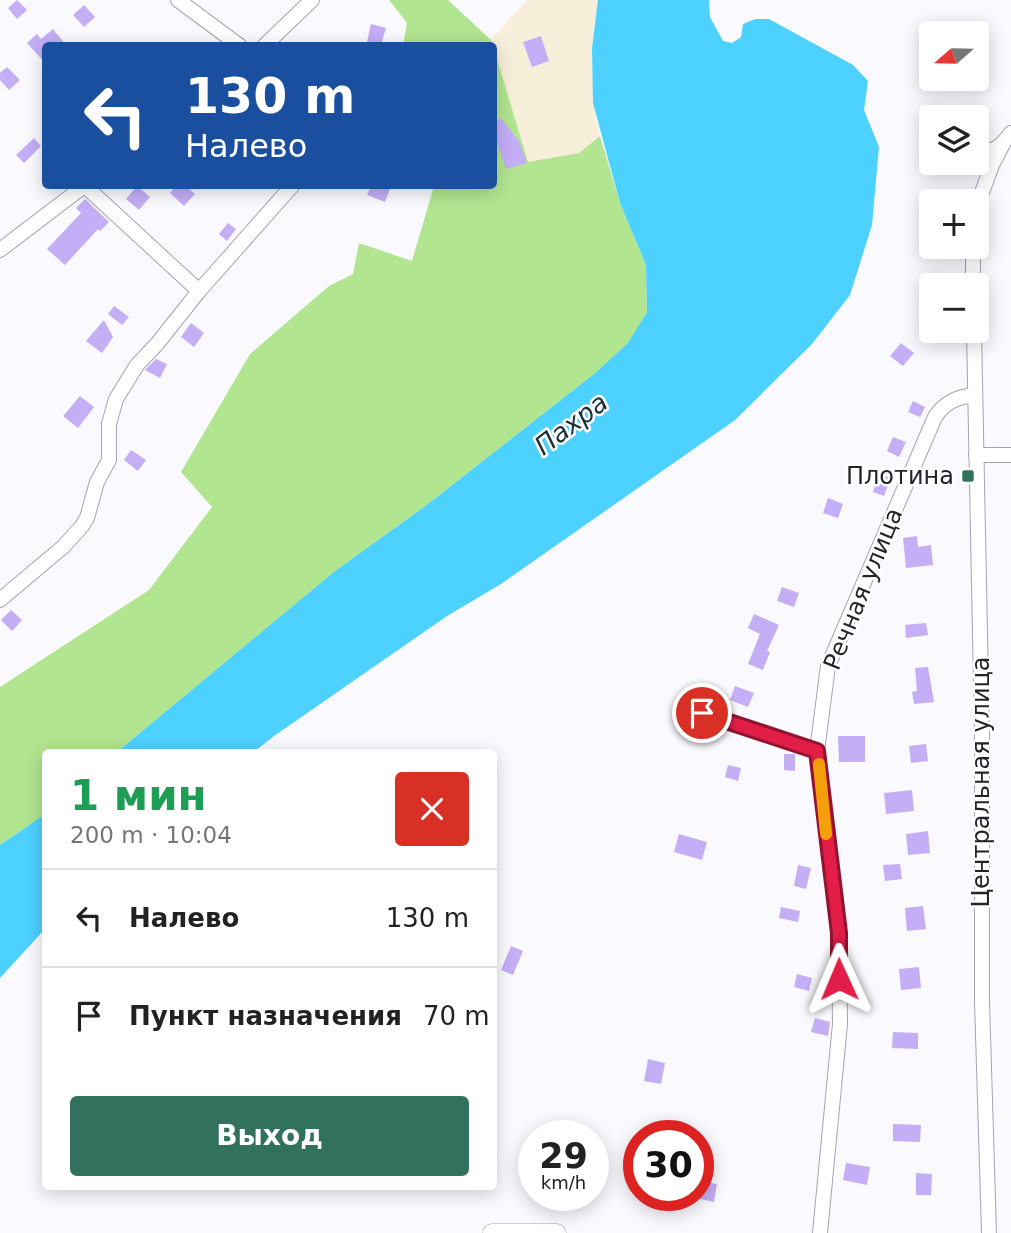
<!DOCTYPE html>
<html lang="ru">
<meta charset="utf-8">
<style>
:root{--surface:#fff;--page:#f2f2f2;--text:#222;--muted:#767676;--line:#e0e0e0;--accent:#32715d}
body{margin:0;font-family:"DejaVu Sans",sans-serif;background:var(--page);color:var(--text);height:100vh;display:flex;flex-direction:column;font-size:26px;white-space:nowrap}
*{box-sizing:border-box;margin:0}
p{font-size:23px;color:var(--muted)}
.icon{flex:none;width:38px;height:38px;fill:none;stroke:currentColor;stroke-width:2;stroke-linecap:round;stroke-linejoin:round}
.map{position:relative;flex:1;overflow:hidden}
.panel{position:absolute;left:42px;top:749px;width:455px;height:441px;display:flex;flex-direction:column;background:var(--surface);border-radius:7px;box-shadow:0 4px 18px #0003}
.panel>*{flex:none}
.top-card{position:absolute;left:42px;top:42px;width:455px;height:147px;border-radius:7px;box-shadow:0 4px 18px #0003;background:#1a4fa0;color:#fff;overflow:hidden}
.needle{width:46px;rotate:250deg}
.fabs{position:absolute;left:919px;top:21px;display:grid;gap:14px}
.fabs a{display:grid;place-items:center;width:70px;height:70px;border-radius:7px;background:var(--surface);box-shadow:0 4px 18px #0003;font-size:35px}
.speed{position:absolute;left:518px;top:1120px;display:flex;gap:14px;font-size:35px;font-weight:700;text-align:center}
.speed>*{display:grid;place-content:center;width:91px;height:91px;border-radius:50%;background:var(--surface);box-shadow:0 4px 18px #0003;line-height:1}
.speed small{font-size:18px;font-weight:400}
.speed .limit{border:10px solid #d22;background:#fff;color:#111}
.pin{position:absolute;display:grid;place-items:center;width:60px;height:60px;color:#fff;margin:-30px;border:4px solid #fff;border-radius:50%;box-shadow:0 2px 7px #0007}
.me{position:absolute;width:77px;margin:-38px;rotate:359deg;stroke-linejoin:round;filter:drop-shadow(0 0 5px #0008)}
.turn{display:flex;align-items:center;gap:24px;height:147px;padding:0 28px;font-size:32px}
.turn .icon{width:91px;height:91px;stroke-width:2.5}
.turn b{display:block;font-size:49px;line-height:60px}
.round{display:grid;place-items:center;flex:none;width:74px;height:74px;border-radius:7px;background:var(--page)}
.summary{display:flex;align-items:center;justify-content:space-between;height:119px;padding:0 28px}
h1{font-size:42px;font-weight:800;line-height:52px;color:#1e9e55}
.button{display:flex;gap:14px;margin-top:auto;padding:14px 28px}
.button a{flex:1;height:80px;border-radius:7px;background:var(--accent);color:#fff;font-size:28px;font-weight:800;line-height:80px;text-align:center}
ul{padding:0;list-style:none}
li{display:flex;align-items:center;gap:21px;height:98px;padding:0 28px;border-top:2px solid var(--line)}
li div{flex:1}
li b{display:block;font-size:26px}
li em{font-style:normal}
.map>svg:first-child{display:block}
.industrial{fill:#f8efda}
.green{fill:#b2e590}
.water{fill:#4dd1ff}
.building{fill:#c4aef6}
.lines{fill:none;stroke-linecap:round;stroke-linejoin:round}
.minor-casing{stroke:#a7a2b4;stroke-width:16}
.major-casing{stroke:#a7a2b4;stroke-width:19}
.minor{stroke:#fff;stroke-width:14}
.major{stroke:#fff;stroke-width:18}
.route-casing{stroke:#92132f;stroke-width:18}
.route{stroke:#e11d48;stroke-width:12}
.slow{stroke:#f59e0b;stroke-width:12}
.poi-dot{fill:#32715d;stroke:#fff;stroke-width:2.5}
.labels{text-anchor:middle;stroke-width:5;stroke-linejoin:round;paint-order:stroke}
.poi-label{font-size:24px;fill:#25232a;stroke:#fff;text-anchor:end}
.street-label{font-size:24px;fill:#25232a;stroke:#fff}
.water-label{font-size:26px;font-style:italic;fill:#192f37;stroke:#fff}
</style>
<div class="map">
<svg width="1011" height="1233" viewBox="0 0 1011 1233">
<rect width="100%" height="100%" fill="#faf9fd"/>
<path class="industrial" d="M527,0h71l-6,48 1,55 7,33 -21,17 -51,10 -37,-123z"/>
<g class="green">
<path d="M389,0h59l43,40 1,5h-89l4,-22z"/>
<path d="M494,49l34,113 51,-9 21,-17 20,67 26,62 1,47 -19,32 -34,30 -166,130 -93,67 -218,181h-71l-1,62 -45,31v-158l149,-97 63,-83 -31,-35 69,-118 79,-68 24,-12 6,-31 53,18 22,-75h60z"/>
</g>
<g class="water">
<path d="M598,0h111l1,17 13,24 9,2 9,-6 2,-13 12,-5h14l84,46 15,16 -4,29 15,37 -7,78 -22,70 -38,49 -77,76 -234,164 -54,32 -173,120 -20,16h-137l218,-181 93,-67 166,-130 34,-31 19,-31 -1,-47 -26,-62 -27,-100 -1,-55z"/>
<path d="M45,814v115l-45,49v-133z"/>
</g>
<g class="building">
<path d="M17,0l10,10 -10,9 -9,-11z"/>
<path d="M84,5l11,12 -11,10 -11,-12z"/>
<path d="M371,24l15,4 -5,17 -14,-3z"/>
<path d="M53,29l14,17h-21v18l-19,-21 10,-9 4,5z"/>
<path d="M541,36l8,25 -17,6 -9,-25z"/>
<path d="M7,67l13,13 -11,10 -9,-10v-7z"/>
<path d="M501,118l18,23 8,22 -21,6 -8,-24 -4,3v-24z"/>
<path d="M34,138l7,8 -17,17 -8,-8z"/>
<path d="M137,186l13,11 -11,13 -13,-11z"/>
<path d="M176,186h10l9,8 -11,12 -14,-13z"/>
<path d="M371,186h20l-6,16 -18,-7z"/>
<path d="M85,199l24,23 -9,9 -2,-2 -33,36 -18,-16 34,-36 -5,-5z"/>
<path d="M228,223l8,6 -9,12 -8,-7z"/>
<path d="M114,306l15,11 -7,8 -14,-11z"/>
<path d="M104,320l9,17 -11,16 -16,-12z"/>
<path d="M191,323l13,10 -10,14 -13,-10z"/>
<path d="M901,343l13,10 -11,13 -13,-10z"/>
<path d="M156,359l11,5 -7,14 -15,-8z"/>
<path d="M80,396l14,11 -16,21 -15,-12z"/>
<path d="M913,401l12,6 -5,10 -12,-5z"/>
<path d="M893,437l13,5 -7,15 -12,-6z"/>
<path d="M131,450l15,10 -8,11 -14,-11z"/>
<path d="M879,474l12,4 -7,18 -11,-4z"/>
<path d="M828,498l15,6 -5,14 -15,-5z"/>
<path d="M917,536l1,11 13,-2 2,20 -27,3 -3,-30z"/>
<path d="M782,587l17,6 -5,14 -17,-6z"/>
<path d="M11,610l11,10 -10,11 -11,-11z"/>
<path d="M754,614l25,11 -12,26 3,1 -7,18 -15,-6 12,-30 -12,-6z"/>
<path d="M926,623l2,12 -22,3 -1,-13z"/>
<path d="M928,667l6,35 -20,2 -2,-12 5,-1 -2,-23z"/>
<path d="M735,686l19,7 -6,14 -18,-7z"/>
<path d="M838,736h27v26h-26z"/>
<path d="M926,744l2,17 -17,2 -2,-17z"/>
<path d="M784,754h11v17l-11,-1z"/>
<path d="M728,765l13,3 -3,13 -13,-4z"/>
<path d="M912,790l2,21 -28,3 -2,-21z"/>
<path d="M928,831l2,22 -22,2 -2,-21z"/>
<path d="M679,834l28,8 -5,18 -28,-8z"/>
<path d="M900,864l2,15 -17,2 -2,-16z"/>
<path d="M798,865l13,3 -5,21 -12,-3z"/>
<path d="M923,906l3,23 -19,2 -2,-23z"/>
<path d="M781,907l19,4 -2,11 -19,-4z"/>
<path d="M511,946l12,5 -10,24 -12,-5z"/>
<path d="M919,967l2,21 -20,2 -2,-21z"/>
<path d="M797,974l15,4 -3,13 -15,-4z"/>
<path d="M815,1018l15,4 -2,14 -17,-4z"/>
<path d="M893,1032l25,1v16l-26,-1z"/>
<path d="M648,1059l17,4 -4,21 -17,-3z"/>
<path d="M893,1124l28,1 -1,17 -27,-1z"/>
<path d="M846,1163l24,4 -3,18 -24,-5z"/>
<path d="M916,1173l16,1 -1,21h-15z"/>
<path d="M700,1181l17,3 -3,18 -18,-4z"/>
</g>
<g class="lines">
<g class="minor-casing">
<g id="minor">
<path d="M178,0l62,46"/>
<path d="M264,46l48,-46"/>
<path d="M976,150c17,5 26,-5 35,-17"/>
<path d="M976,209l16,-44 12,-23"/>
<path d="M973,247v38"/>
<path d="M0,250l84,-64"/>
<path d="M199,291l93,-105"/>
<path d="M974,331l8,403v267l7,232"/>
<path d="M976,455h35"/>
<path d="M0,600l63,-53 19,-21 5,-8 10,-36 12,-22v-36l7,-25 21,-34 20,-21 42,-53 -114,-105"/>
<path d="M702,714l115,37"/>
<path d="M820,1233l20,-209 -1,-91 -22,-182 11,-85 107,-249c10,-15 22,-20 40,-22"/>
</g>
</g>
<g class="major-casing">
<path id="major" d="M492,1233h65"/>
</g>
<use href="#minor" class="minor"/>
<use href="#major" class="major"/>
</g>
<g class="lines">
<g class="route-casing">
<path id="route" d="M702,713l115,38 22,182v46"/>
</g>
<use href="#route" class="route"/>
<path class="slow" d="M819,764l7,70"/>
</g>
<rect class="poi-dot" x="961" y="469" width="14" height="14" rx="3.5"/>
<g class="labels">
<g class="poi-label">
<text x="954" y="484">Плотина</text>
</g>
<g class="street-label">
<text transform="translate(863 589) rotate(-68)" y="8">Речная улица</text>
<text transform="translate(981 782) rotate(-90)" y="8">Центральная улица</text>
</g>
<g class="water-label">
<text transform="translate(571 424) rotate(-37)" y="9">Пахра</text>
</g>
</g>
</svg>
<div class="fabs">
<a><svg class="needle" viewBox="-14 -14 28 28"><path d="M0-13l5 13h-10z" fill="#e53935"/><path d="M0 13l5-13h-10z" fill="#767676"/></svg></a>
<a><svg class="icon" aria-label="layers" viewBox="0 0 24 24"><path d="M12 4l9 5-9 5-9-5zM3 14l9 5 9-5"/></svg></a>
<a>+</a>
<a>−</a>
</div>
<div class="speed"><div>29<small>km/h</small></div><div class="limit">30</div></div>
<div class="pin" style="left:702px;top:713px;background:#d93025"><svg class="icon" aria-label="arrive" viewBox="0 0 24 24"><path d="M6 21V4h12l-3 4 3 4H6"/></svg></div>
<svg class="me" style="left:839px;top:979px" viewBox="-20 -20 40 40"><path d="M0-17L14 15 0 8-14 15z" fill="#e11d48" stroke="#fff" stroke-width="4"/></svg>
<div class="top-card">
<div class="turn"><svg class="icon" aria-label="left" viewBox="0 0 24 24"><path d="M17 20v-9H6M10 6l-5 5 5 5"/></svg><div><b>130 m</b>Налево</div></div>
</div>
<section class="panel">
<div class="summary"><div><h1>1 мин</h1><p>200 m · 10:04</p></div><a class="round" style="background:#d93025;color:#fff"><svg class="icon" aria-label="close" viewBox="0 0 24 24"><path d="M6 6l12 12M18 6L6 18"/></svg></a></div>
<ul>
<li><svg class="icon" aria-label="left" viewBox="0 0 24 24"><path d="M17 20v-9H6M10 6l-5 5 5 5"/></svg><div><b>Налево</b></div><em>130 m</em></li>
<li><svg class="icon" aria-label="arrive" viewBox="0 0 24 24"><path d="M6 21V4h12l-3 4 3 4H6"/></svg><div><b>Пункт назначения</b></div><em>70 m</em></li>
</ul>
<div class="button"><a>Выход</a></div>
</section>
</div>
